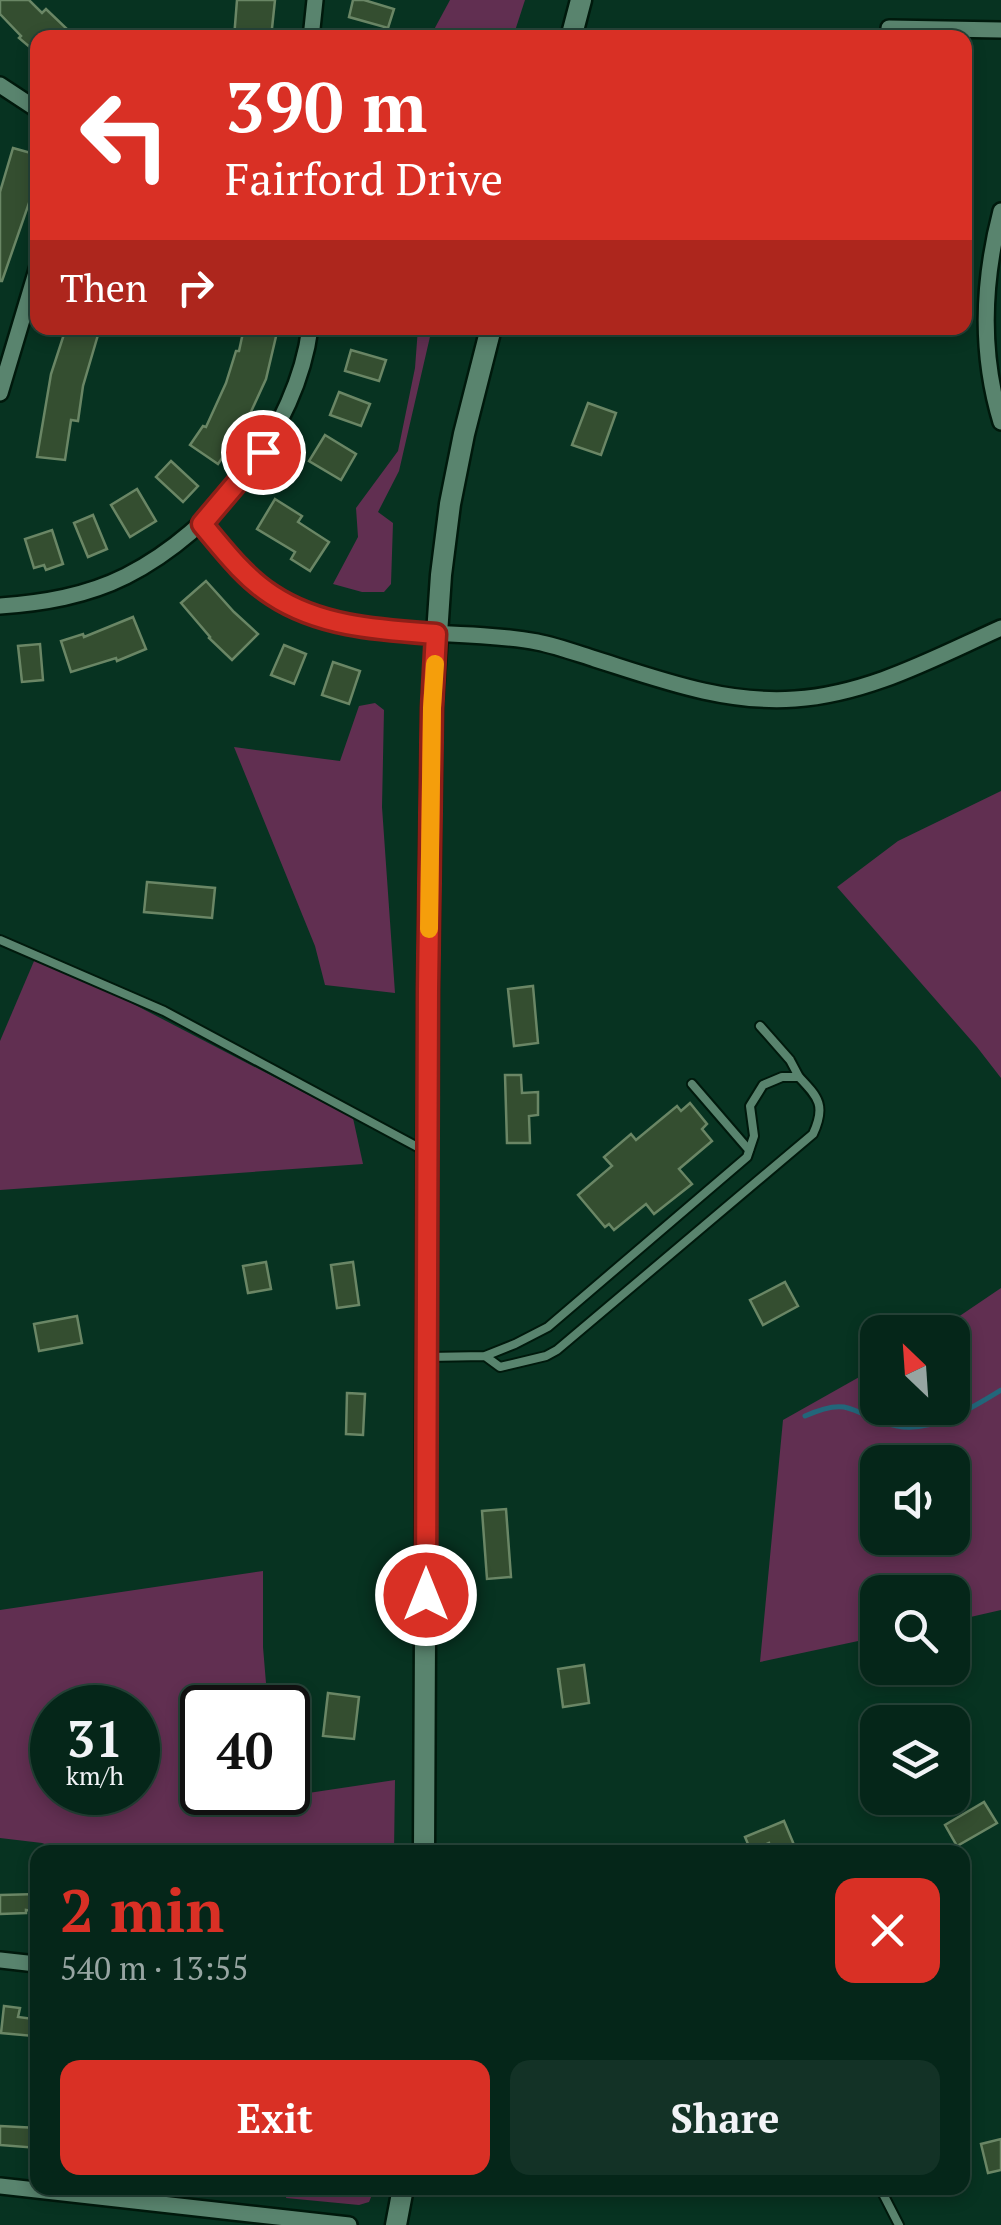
<!DOCTYPE html>
<meta charset="utf-8">
<style>
:root{--surface:#052619;--page:#133226;--text:#f1f3f6;--muted:#97a5a2;--line:#264338;--accent:#d93025}
body{margin:0;font-family:"PT Serif",serif;background:var(--page);color:var(--text);height:100vh;display:flex;flex-direction:column;font-size:38px;white-space:nowrap}
*{box-sizing:border-box;margin:0}
p{font-size:32px;color:var(--muted)}
.icon{flex:none;width:55px;height:55px;fill:none;stroke:currentColor;stroke-width:2;stroke-linecap:round;stroke-linejoin:round}
.map{position:relative;flex:1;overflow:hidden}
.panel{position:absolute;left:30px;top:1845px;width:940px;height:350px;display:flex;flex-direction:column;background:var(--surface);border-radius:20px;box-shadow:0 5px 15px #0003,0 0 0 2px var(--line)}
.panel>*{flex:none}
.banner{position:absolute;left:30px;top:30px;width:942px;height:305px;border-radius:20px;box-shadow:0 5px 15px #0003,0 0 0 2px var(--line);background:#d93025;color:#fff;overflow:hidden}
.needle{width:65px;rotate:335deg}
.fabs{position:absolute;left:860px;top:1315px;display:grid;gap:20px}
.fabs a{display:grid;place-items:center;width:110px;height:110px;border-radius:20px;background:var(--surface);box-shadow:0 5px 15px #0003,0 0 0 2px var(--line);font-size:50px}
.speed{position:absolute;left:30px;top:1685px;display:flex;gap:20px;font-size:50px;font-weight:700;text-align:center}
.speed>*{display:grid;place-content:center;width:130px;height:130px;border-radius:50%;background:var(--surface);box-shadow:0 5px 15px #0003,0 0 0 2px var(--line);line-height:1}
.speed small{font-size:25px;font-weight:400}
.speed .limit{border:5px solid #111;border-radius:15px;background:#fff;color:#111}
.pin{position:absolute;display:grid;place-items:center;width:85px;height:85px;color:#fff;margin:-42px;border:5px solid #fff;border-radius:50%;box-shadow:0 2px 10px #0007}
.me{position:absolute;width:110px;margin:-55px;rotate:0deg;stroke-linejoin:round;filter:drop-shadow(0 0 8px #0008)}
.turn{display:flex;align-items:center;gap:35px;height:210px;padding:0 30px;font-size:45px}
.turn .icon{width:130px;height:130px;stroke-width:2.5}
.turn b{display:block;font-size:70px;line-height:85px}
.then{display:flex;align-items:center;height:95px;padding:0 30px;background:#0003;gap:20px;font-size:38px}
.round{display:grid;place-items:center;flex:none;width:105px;height:105px;border-radius:20px;background:var(--page)}
.overview{display:flex;align-items:center;justify-content:space-between;height:170px;padding:0 30px}
h1{font-size:60px;font-weight:800;line-height:75px;color:var(--accent)}
.button{display:flex;gap:20px;margin-top:auto;padding:20px 30px}
.button a{flex:1;height:115px;border-radius:20px;background:var(--accent);color:#fff;font-size:40px;font-weight:800;line-height:115px;text-align:center}
.button a+a{background:var(--page);color:var(--text)}
.map>svg:first-child{display:block}
.green{fill:#612f51;fill-rule:evenodd}
.lines{fill:none;stroke-linecap:round;stroke-linejoin:round}
.stream{stroke:#22667a;stroke-width:5}
.building{fill:#344e30;stroke:#6a8665;stroke-width:2.5}
.service-casing{stroke:#00190c;stroke-width:12}
.minor-casing{stroke:#00190c;stroke-width:20}
.tertiary-casing{stroke:#00190c;stroke-width:25}
.service{stroke:#59846e;stroke-width:8}
.minor{stroke:#59846e;stroke-width:15}
.tertiary{stroke:#59846e;stroke-width:20}
.route-casing{stroke:#8d1f18;stroke-width:25}
.route{stroke:#d93025;stroke-width:18}
.slow{stroke:#f59e0b;stroke-width:18}
</style>
<div class="map">
<svg width="1001" height="2225" viewBox="0 0 1001 2225">
<rect width="100%" height="100%" fill="#073321"/>
<g class="green">
<path d="M450,0h75l-12,37h-83z"/>
<path d="M418,328h14l-33,143 -21,41 15,11 -2,61 -7,8h-22l-29,-8 25,-47 -2,-29 42,-57 17,-83z"/>
<path d="M375,703l9,7 -2,97 13,186 -70,-8 -10,-39 -81,-199 106,14 19,-55z"/>
<path d="M1001,791v287l-24,-31 -140,-160 61,-46z"/>
<path d="M37,954l316,164 10,46 -363,26v-149z"/>
<path d="M1001,1288v322l-48,11 -1,-29h-74l-1,45 -117,25 23,-242 94,-53 1,41h74v-76h-16zM952,1462v76h-74v-76z"/>
<path d="M263,1571v76l5,60 -66,1v84l72,1 1,5 120,-18 -1,72h-327l-25,-9 -42,-5v-228zM52,1708h86v84h-86z"/>
<path d="M288,2188h87l-6,14 -10,3 -73,-7z"/>
</g>
<g class="lines">
<path class="stream" d="M805,1416c11,-5 26,-11 39,-9 18,4 34,16 53,19 35,7 75,-18 104,-36"/>
</g>
<g class="building">
<path d="M0,0h29l13,13 4,-4 21,20 -8,9h-21v16l-19,-16 2,-2 -21,-22z"/>
<path d="M237,0h38l-4,38h-37z"/>
<path d="M353,0h11l30,9 -6,19 -39,-11z"/>
<path d="M13,148l25,7v22l-36,104h-2v-89z"/>
<path d="M66,328h34l-17,58 -5,35 -7,-1 -6,40 -28,-3 14,-83z"/>
<path d="M244,328h34l-12,51 -22,48 -26,37 -28,-19 13,-19 3,1 20,-44 10,-32h3z"/>
<path d="M351,350l35,10 -7,21 -34,-10z"/>
<path d="M339,392l31,12 -9,22 -31,-11z"/>
<path d="M588,403l28,10 -15,42 -29,-10z"/>
<path d="M325,435l31,19 -15,26 -32,-19z"/>
<path d="M171,461l27,25 -15,16 -27,-25z"/>
<path d="M137,489l19,32 -26,16 -19,-32z"/>
<path d="M275,499l27,17 -4,6 31,20 -19,29 -19,-12 4,-7 -38,-23z"/>
<path d="M93,515l14,34 -19,8 -14,-34z"/>
<path d="M52,530l11,34 -17,6 -2,-5 -10,3 -9,-29z"/>
<path d="M206,581l28,31 24,22 -26,26 -23,-22 1,-1 -29,-34z"/>
<path d="M133,617l13,32 -29,12 -1,-3 -45,14 -10,-31 22,-7 1,3z"/>
<path d="M40,644l3,36 -21,2 -4,-36z"/>
<path d="M284,645l22,9 -12,30 -23,-9z"/>
<path d="M333,662l27,9 -11,33 -27,-9z"/>
<path d="M147,882l68,6 -3,30 -68,-6z"/>
<path d="M533,986l5,57 -24,3 -6,-57z"/>
<path d="M505,1075h16l1,18 16,-1v23l-9,1 1,27h-23z"/>
<path d="M690,1103l17,21 -5,5 10,12 -33,28 13,15 -38,30 -8,-10 -32,26 -5,-6 -4,3 -27,-32 34,-29 -8,-9 27,-23 5,6 41,-34 4,5z"/>
<path d="M266,1262l5,27 -23,4 -5,-27z"/>
<path d="M353,1262l6,43 -22,3 -6,-43z"/>
<path d="M785,1282l13,24 -35,19 -13,-25z"/>
<path d="M77,1316l5,27 -43,8 -5,-27z"/>
<path d="M347,1393l18,1 -2,41 -17,-1z"/>
<path d="M506,1509l5,68 -24,2 -5,-68z"/>
<path d="M584,1665l5,38 -26,4 -5,-38z"/>
<path d="M328,1693l31,4 -5,42 -31,-3z"/>
<path d="M984,1802l13,21 -40,23 -12,-21z"/>
<path d="M784,1821l13,31h-24l-4,-9 -18,8 -6,-14z"/>
<path d="M38,1894v18l-12,-2v3l-26,1v-19z"/>
<path d="M4,2006l16,2 -2,9 16,2 -1,17 -32,-3z"/>
<path d="M0,2126l38,2v20l-38,-3z"/>
<path d="M1001,2139v31l-13,3 -7,-29z"/>
</g>
<g class="lines">
<g class="service-casing">
<g id="service">
<path d="M0,940l164,71 261,140"/>
<path d="M760,1026l30,34 9,17"/>
<path d="M692,1084l57,66"/>
<path d="M427,1357l58,-1 30,-12 33,-17 199,-170 7,-21 -4,-30 13,-21 19,-8h17c20,21 27,29 14,57l-256,216 -11,6 -46,11 -15,-11"/>
<path d="M880,2188l19,37"/>
</g>
</g>
<g class="minor-casing">
<g id="minor">
<path d="M889,28l112,2"/>
<path d="M311,38l4,-38"/>
<path d="M0,85l38,25"/>
<path d="M1001,211c-18,69 -21,142 0,211"/>
<path d="M0,393l38,-127"/>
<path d="M202,524c26,31 52,63 88,81 77,38 165,22 247,37 20,4 39,11 58,17 66,21 130,45 200,40 74,-5 139,-41 206,-71"/>
<path d="M0,606c43,-3 86,-10 126,-30 89,-45 171,-147 184,-248"/>
<path d="M0,1960l36,4"/>
<path d="M0,2186l349,39"/>
</g>
</g>
<g class="tertiary-casing">
<g id="tertiary">
<path d="M571,38l10,-38"/>
<path d="M424,1852l4,-863 4,-281 9,-133 9,-71 14,-70 27,-106"/>
<path d="M396,2225l7,-37"/>
</g>
</g>
<use href="#service" class="service"/>
<use href="#minor" class="minor"/>
<use href="#tertiary" class="tertiary"/>
</g>
<g class="lines">
<g class="route-casing">
<path id="route" d="M263,452l-61,72c21,25 42,53 70,71 48,32 109,35 164,39l-4,74 -4,281 -2,606"/>
</g>
<use href="#route" class="route"/>
<path class="slow" d="M429,929l3,-221 3,-44"/>
</g>
</svg>
<div class="fabs">
<a><svg class="needle" viewBox="-14 -14 28 28"><path d="M0-13l5 13h-10z" fill="#e53935"/><path d="M0 13l5-13h-10z" fill="#97a5a2"/></svg></a>
<a><svg class="icon" aria-label="sound" viewBox="0 0 24 24"><path d="M4 9h4l5-4v14l-5-4H4zM17 9q2 3 0 6"/></svg></a>
<a><svg class="icon" aria-label="search" viewBox="0 0 24 24"><circle cx="10" cy="10" r="6"/><path d="M15 15l6 6"/></svg></a>
<a><svg class="icon" aria-label="layers" viewBox="0 0 24 24"><path d="M12 4l9 5-9 5-9-5zM3 14l9 5 9-5"/></svg></a>
</div>
<div class="speed"><div>31<small>km/h</small></div><div class="limit">40</div></div>
<div class="pin" style="left:263px;top:452px;background:#d93025"><svg class="icon" aria-label="arrive" viewBox="0 0 24 24"><path d="M6 21V4h12l-3 4 3 4H6"/></svg></div>
<svg class="me" style="left:426px;top:1595px" viewBox="-20 -20 40 40"><circle r="17" fill="#d93025" stroke="#fff" stroke-width="3"/><path d="M0-11L8 9 0 5-8 9z" fill="#fff"/></svg>
<div class="banner">
<div class="turn"><svg class="icon" aria-label="left" viewBox="0 0 24 24"><path d="M17 20v-9H6M10 6l-5 5 5 5"/></svg><div><b>390 m</b>Fairford Drive</div></div>
<div class="then">Then<svg class="icon" aria-label="right" viewBox="0 0 24 24"><path d="M7 20v-9h11M14 6l5 5-5 5"/></svg></div>
</div>
<section class="panel">
<div class="overview"><div><h1>2 min</h1><p>540 m · 13:55</p></div><a class="round" style="background:#d93025;color:#fff"><svg class="icon" aria-label="close" viewBox="0 0 24 24"><path d="M6 6l12 12M18 6L6 18"/></svg></a></div>
<div class="button"><a>Exit</a><a>Share</a></div>
</section>
</div>
